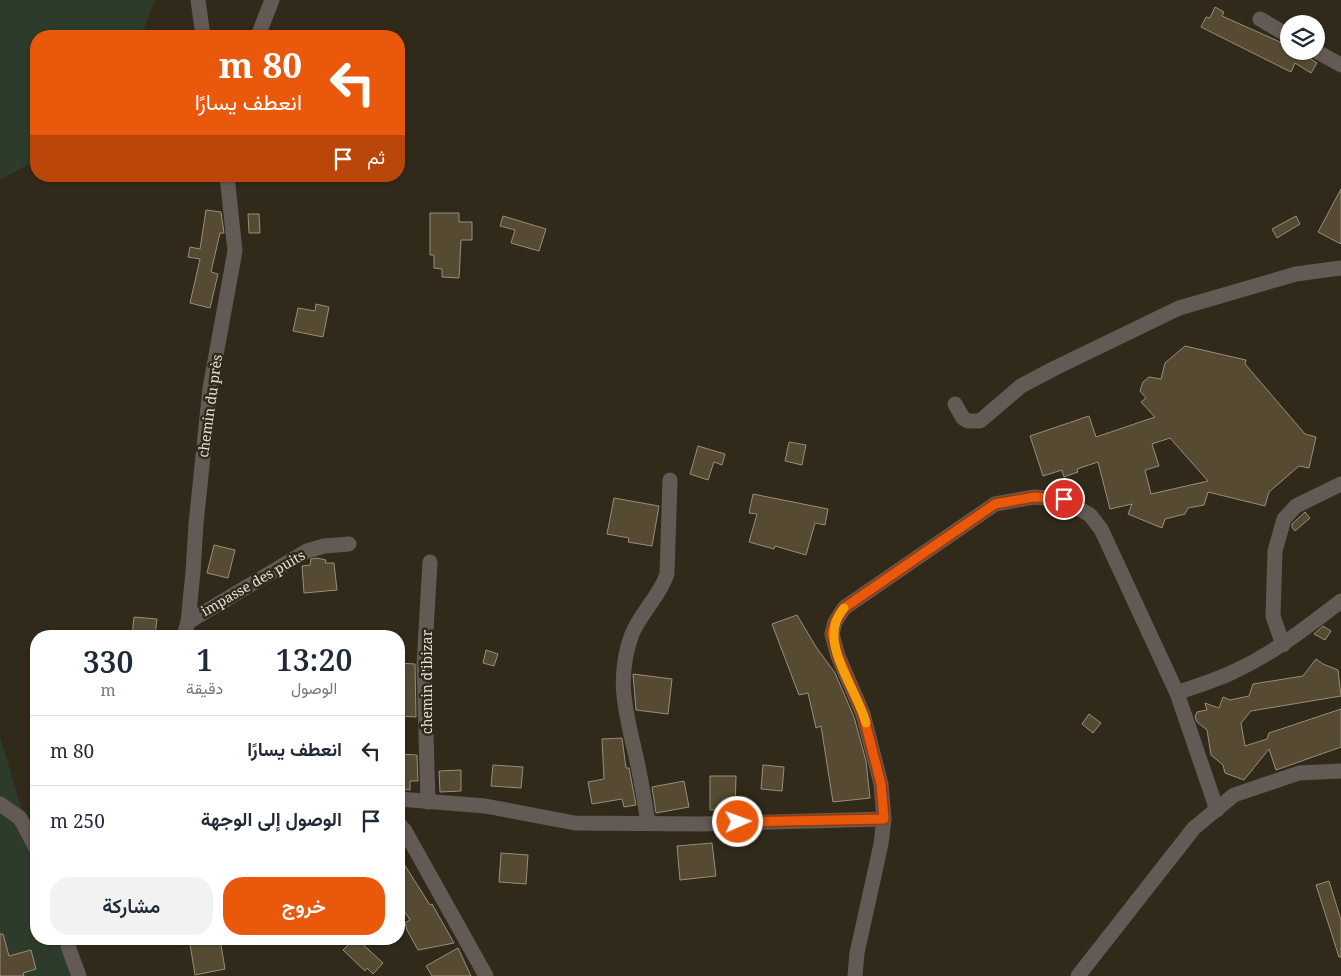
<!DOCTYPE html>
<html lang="ar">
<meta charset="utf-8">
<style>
:root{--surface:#fff;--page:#f2f2f3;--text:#1f2937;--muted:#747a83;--line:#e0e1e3;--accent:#ea580c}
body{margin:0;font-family:"Noto Serif",Vazirmatn,serif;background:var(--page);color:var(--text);direction:rtl;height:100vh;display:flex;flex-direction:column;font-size:19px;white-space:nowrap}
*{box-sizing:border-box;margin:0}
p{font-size:16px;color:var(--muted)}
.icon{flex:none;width:28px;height:28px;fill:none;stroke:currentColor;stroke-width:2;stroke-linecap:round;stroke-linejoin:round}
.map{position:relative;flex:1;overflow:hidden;direction:ltr}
.sheet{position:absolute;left:30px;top:630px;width:375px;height:315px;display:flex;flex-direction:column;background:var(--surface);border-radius:20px;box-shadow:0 1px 4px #0004;direction:rtl}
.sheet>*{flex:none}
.banner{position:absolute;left:30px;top:30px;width:375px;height:152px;border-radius:20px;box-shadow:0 1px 4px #0004;direction:rtl;background:#ea580c;color:#fff;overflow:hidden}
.controls{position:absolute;left:1280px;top:15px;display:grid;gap:10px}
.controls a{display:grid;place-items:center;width:45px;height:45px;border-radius:50%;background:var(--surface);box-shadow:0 1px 4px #0004;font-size:25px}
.pin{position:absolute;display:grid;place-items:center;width:42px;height:42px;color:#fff;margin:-21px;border:2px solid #fff;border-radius:50%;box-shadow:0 1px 5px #0007}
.me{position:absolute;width:55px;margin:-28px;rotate:88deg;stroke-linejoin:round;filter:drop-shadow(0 0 4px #0008)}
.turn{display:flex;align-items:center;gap:18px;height:105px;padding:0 20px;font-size:22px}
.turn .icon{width:65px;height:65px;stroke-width:2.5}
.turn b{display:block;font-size:35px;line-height:42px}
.then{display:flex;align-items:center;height:48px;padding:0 20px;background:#0003;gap:10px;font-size:19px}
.eta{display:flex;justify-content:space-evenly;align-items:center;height:85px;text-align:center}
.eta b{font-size:30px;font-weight:600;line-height:35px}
.primary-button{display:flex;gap:10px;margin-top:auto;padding:10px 20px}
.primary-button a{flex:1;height:58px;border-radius:20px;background:var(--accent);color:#fff;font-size:20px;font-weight:600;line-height:58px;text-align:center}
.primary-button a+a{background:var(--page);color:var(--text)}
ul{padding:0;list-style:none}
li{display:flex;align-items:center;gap:15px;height:70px;padding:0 20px;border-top:1px solid var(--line)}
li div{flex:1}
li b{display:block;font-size:19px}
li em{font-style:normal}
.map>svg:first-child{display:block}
.green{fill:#2d3c2a}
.building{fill:#564b32;stroke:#978e7b;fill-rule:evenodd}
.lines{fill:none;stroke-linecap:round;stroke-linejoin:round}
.minor{stroke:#635a56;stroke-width:15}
.route-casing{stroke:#983908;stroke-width:12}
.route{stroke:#ea580c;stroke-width:9}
.slow{stroke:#f59e0b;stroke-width:9}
.labels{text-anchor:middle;stroke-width:5;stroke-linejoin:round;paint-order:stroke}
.street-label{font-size:14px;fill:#e5e0d6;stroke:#312a1a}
</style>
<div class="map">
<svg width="1341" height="976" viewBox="0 0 1341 976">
<rect width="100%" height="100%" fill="#312a1a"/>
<g class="green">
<path d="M0,0h155l-14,36h-105v124l-36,20z"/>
<path d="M0,737l36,120v82h25l11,37h-72z"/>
</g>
<g class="building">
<path d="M1215,7l9,5 -2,4 67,30v5h10l18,12 -6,10 -16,-10 -4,9 -90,-45 5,-10 4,1z"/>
<path d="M1341,189v55l-23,-12z"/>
<path d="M206,210l15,2 3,21h-4l-9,39 7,2 -8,34 -20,-5 10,-44 -12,-2 2,-10 10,2z"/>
<path d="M430,213h29v9h13v18h-11l-2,38 -17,-1v-8l-8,-1v-13h-4z"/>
<path d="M248,214h11l1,19h-11z"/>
<path d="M503,216l43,13 -7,22 -28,-8 4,-13 -15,-4z"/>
<path d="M1296,216l4,8 -23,14 -5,-9z"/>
<path d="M316,304l13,3 -6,30 -30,-6 5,-23 17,3z"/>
<path d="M1185,346l61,14 -1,4 60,70 11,3 -7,31 -10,-2 -30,26 -4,14 -57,-14 -4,13 -16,3 -3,6 -20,5 -3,9 -34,-14 4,-10 -22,5 -12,-47 -21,7 1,3 -14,5 -2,-7 -19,6 -13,-40 59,-20 7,21 59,-20 -14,-15 5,-4 -6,-7 3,-9 6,-5 12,2 4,-16zM1170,438l38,43 -57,13 -6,-24 14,-4 -7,-22z"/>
<path d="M789,442l17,3 -4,20 -17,-4z"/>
<path d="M698,446l27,8 -3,11 -8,-3 -6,18 -18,-6z"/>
<path d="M753,494l75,15 -3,16 -10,-2 -9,32 -31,-9 -1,3 -25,-7 8,-28 -8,-1z"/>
<path d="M614,498l45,8 -7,40 -24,-4 1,-4 -22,-4z"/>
<path d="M1305,512l5,6 -15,13 -3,-4v-3z"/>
<path d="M214,545l21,5 -7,28 -21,-5z"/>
<path d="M317,558l9,2 -1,3h9l3,27 -33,3 -2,-27 8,-1 1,-6z"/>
<path d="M797,615l19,32 19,26 19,44 12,44 4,37 -37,4 -12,-76 -5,2 -8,-35 -9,2 -27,-71z"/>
<path d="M134,617l23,2 -2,17h-23z"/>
<path d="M1323,626l8,5 -6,9 -11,-6z"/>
<path d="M486,650l12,4 -4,12 -11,-3z"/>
<path d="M1316,659l7,5 15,6 3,26 -90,15 -10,12 4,23 22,-7 2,-6 72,-24v38l-65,23 -7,-21 -25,31 -19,-7 -2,-8 -12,-10 -4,-25 -10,-8 -2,-5 2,-5 10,-2 -2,-7 14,5 4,-11 7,3 19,-4 4,-12 50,-8z"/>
<path d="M399,663l16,1 1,53 -17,-1z"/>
<path d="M633,674l39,5 -4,35 -32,-4z"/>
<path d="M1089,714l12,9 -8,10 -11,-9z"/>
<path d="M622,738l4,30h3l7,37 -12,2 -2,-8 -30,5 -4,-22 16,-3 -2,-40z"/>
<path d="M399,754l18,1 1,26h-8v9l-11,-1z"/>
<path d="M493,765l30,2 -2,21 -30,-2z"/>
<path d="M763,765l21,2 -2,24 -21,-2z"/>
<path d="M461,770v21l-21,1 -1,-21z"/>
<path d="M710,776h26l-1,34h-25z"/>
<path d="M684,781l5,26 -33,6 -4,-26z"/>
<path d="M712,843l4,33 -36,4 -3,-34z"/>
<path d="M501,853l27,2 -2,29 -27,-2z"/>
<path d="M399,856l31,49 2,-1 22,39 -36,7 -11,-20 -2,-7 5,-3 -11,-17z"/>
<path d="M1329,881l12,39v37h-2l-23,-72z"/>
<path d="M0,934h3l6,22 22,-6 5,19 -13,4 1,3h-24z"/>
<path d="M220,939l5,30 -30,6 -5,-31z"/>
<path d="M354,939h3l26,24 -10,11 -6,-6 -2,3 -22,-21z"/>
<path d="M458,948l13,28h-39l-6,-10z"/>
</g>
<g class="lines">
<g class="minor">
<path d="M198,0l5,36"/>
<path d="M1260,19l29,17"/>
<path d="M258,36l14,-36"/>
<path d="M1316,51l25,14"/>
<path d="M955,404l8,14 5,3h12l41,-35 34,-18 124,-60 117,-34 45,-6"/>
<path d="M188,622l119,-71 17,-5 25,-2"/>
<path d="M184,636l4,-14 5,-50 3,-48 14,-136 25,-137 -8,-75"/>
<path d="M1283,645l-10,-29 2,-65 9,-32 12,-13 45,-22"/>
<path d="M1177,693c19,-7 40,-13 58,-22 39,-18 72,-44 106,-70"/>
<path d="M399,799l86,7 90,17 126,1 183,-5 -3,25 -24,109 -2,23"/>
<path d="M428,802l-4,-137 6,-103"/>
<path d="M0,804l20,14 16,30"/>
<path d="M884,819l-3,-35 -18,-70 -25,-58 -6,-22 3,-12 9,-14 151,-104 39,-7 29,2 27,16 11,14 76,164 40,117"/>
<path d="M648,823c-3,-19 -6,-38 -10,-57 -10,-47 -24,-84 -6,-132 9,-22 28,-38 35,-60l3,-94"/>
<path d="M399,824l6,7 81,145"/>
<path d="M69,939l-1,7 11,30"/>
<path d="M1078,976l116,-148 40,-33 65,-22 42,-2"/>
</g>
</g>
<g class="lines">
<g class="route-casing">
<path id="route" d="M738,822l146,-3 -3,-35 -18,-70 -25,-58 -6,-22 3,-12 9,-14 151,-104 39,-7 30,2"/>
</g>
<use href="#route" class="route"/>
<path class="slow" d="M844,608c-29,33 13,80 22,115"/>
</g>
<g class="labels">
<g class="street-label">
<text transform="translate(210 406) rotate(-82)" y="5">chemin du près</text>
<text transform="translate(253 583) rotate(-30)" y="5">impasse des puits</text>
<text transform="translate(427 682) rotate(-90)" y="5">chemin d'ibizar</text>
</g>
</g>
</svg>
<div class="controls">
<a><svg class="icon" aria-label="layers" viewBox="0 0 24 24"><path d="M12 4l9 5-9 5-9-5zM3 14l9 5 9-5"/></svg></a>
</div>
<div class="pin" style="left:1064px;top:499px;background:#d93025"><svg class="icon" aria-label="arrive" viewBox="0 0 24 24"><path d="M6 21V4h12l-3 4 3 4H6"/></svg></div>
<svg class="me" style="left:738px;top:822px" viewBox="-20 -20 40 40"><circle r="17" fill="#ea580c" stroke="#fff" stroke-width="3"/><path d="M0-11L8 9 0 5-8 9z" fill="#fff"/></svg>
<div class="banner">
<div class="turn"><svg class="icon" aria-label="left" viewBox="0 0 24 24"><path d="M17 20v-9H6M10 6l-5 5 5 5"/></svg><div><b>80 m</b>انعطف يسارًا</div></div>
<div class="then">ثم<svg class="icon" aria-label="arrive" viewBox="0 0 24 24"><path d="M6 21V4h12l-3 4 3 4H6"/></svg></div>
</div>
<section class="sheet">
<div class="eta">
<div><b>13:20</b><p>الوصول</p></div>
<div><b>1</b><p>دقيقة</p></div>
<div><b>330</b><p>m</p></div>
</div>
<ul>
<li><svg class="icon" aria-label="left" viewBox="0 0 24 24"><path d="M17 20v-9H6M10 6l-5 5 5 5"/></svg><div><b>انعطف يسارًا</b></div><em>80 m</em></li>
<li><svg class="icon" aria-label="arrive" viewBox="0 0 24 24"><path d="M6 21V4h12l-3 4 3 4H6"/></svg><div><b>الوصول إلى الوجهة</b></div><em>250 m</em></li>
</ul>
<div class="primary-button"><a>خروج</a><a>مشاركة</a></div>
</section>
</div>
